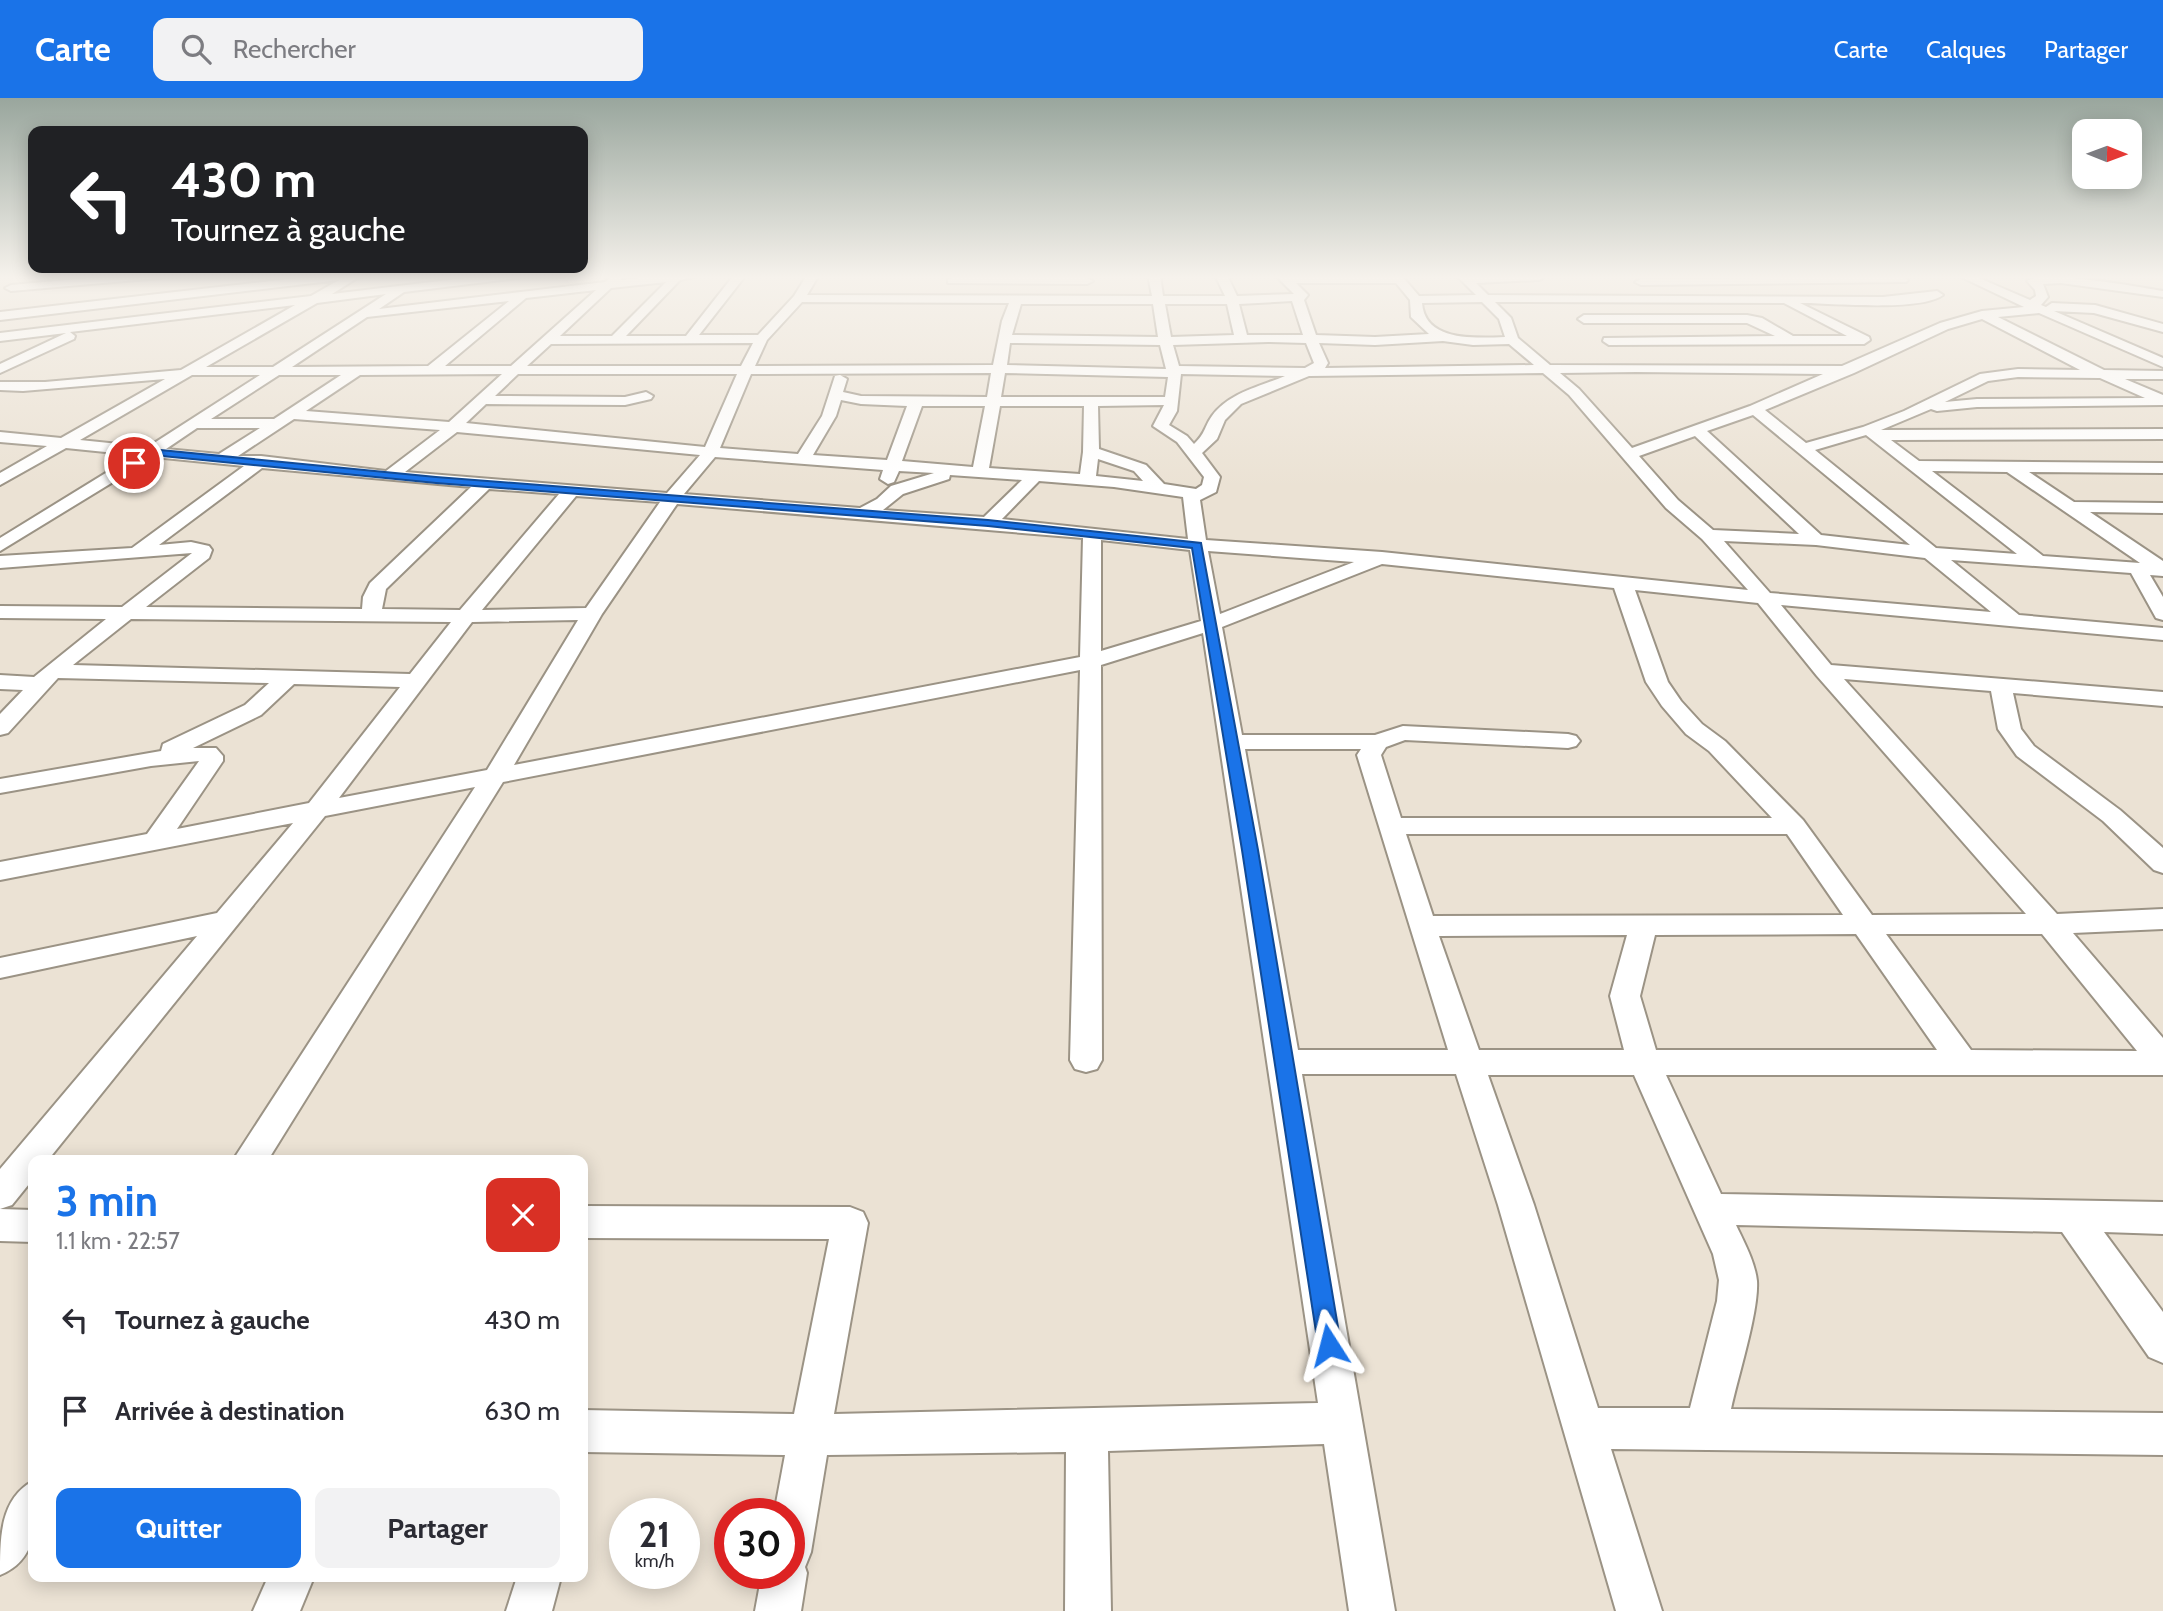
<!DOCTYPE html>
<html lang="fr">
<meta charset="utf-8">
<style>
:root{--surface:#fff;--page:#f2f2f3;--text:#2b2b33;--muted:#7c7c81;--accent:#1a73e8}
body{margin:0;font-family:Cabin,sans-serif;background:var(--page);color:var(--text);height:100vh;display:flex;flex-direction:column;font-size:26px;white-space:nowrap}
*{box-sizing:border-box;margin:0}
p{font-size:23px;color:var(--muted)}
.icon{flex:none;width:38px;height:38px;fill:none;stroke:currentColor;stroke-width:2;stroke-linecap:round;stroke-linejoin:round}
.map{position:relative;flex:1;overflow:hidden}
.details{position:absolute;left:28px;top:1057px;width:560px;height:427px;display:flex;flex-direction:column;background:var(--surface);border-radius:14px;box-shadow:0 4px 18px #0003}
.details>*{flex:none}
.hud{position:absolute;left:28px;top:28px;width:560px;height:147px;border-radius:14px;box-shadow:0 4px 18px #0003;background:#202124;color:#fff;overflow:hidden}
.needle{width:46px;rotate:91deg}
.tools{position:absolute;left:2072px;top:21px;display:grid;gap:14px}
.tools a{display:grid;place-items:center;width:70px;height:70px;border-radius:14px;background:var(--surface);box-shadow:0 4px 18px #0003;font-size:35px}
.speed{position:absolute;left:609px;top:1400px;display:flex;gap:14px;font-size:35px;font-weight:700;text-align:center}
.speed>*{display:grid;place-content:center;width:91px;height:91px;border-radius:50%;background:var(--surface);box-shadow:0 4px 18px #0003;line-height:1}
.speed small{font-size:18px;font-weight:400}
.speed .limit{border:10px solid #d22;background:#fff;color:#111}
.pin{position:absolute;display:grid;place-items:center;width:60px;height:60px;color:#fff;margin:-30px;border:4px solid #fff;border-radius:50%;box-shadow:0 2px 7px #0007}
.me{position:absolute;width:77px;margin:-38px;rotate:351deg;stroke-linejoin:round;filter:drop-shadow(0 0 5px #0008)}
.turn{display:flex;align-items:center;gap:24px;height:147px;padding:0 28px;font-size:32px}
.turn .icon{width:91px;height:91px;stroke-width:2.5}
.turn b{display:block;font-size:49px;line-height:60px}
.round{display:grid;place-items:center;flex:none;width:74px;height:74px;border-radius:14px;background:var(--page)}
.overview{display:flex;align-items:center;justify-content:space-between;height:119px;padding:0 28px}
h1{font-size:42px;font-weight:700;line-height:52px;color:var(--accent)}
.cta{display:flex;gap:14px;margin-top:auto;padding:14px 28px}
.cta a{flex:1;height:80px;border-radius:14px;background:var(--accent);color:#fff;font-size:28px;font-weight:700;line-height:80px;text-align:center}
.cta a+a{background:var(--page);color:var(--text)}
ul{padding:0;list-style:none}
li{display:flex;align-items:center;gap:21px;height:91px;padding:0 28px}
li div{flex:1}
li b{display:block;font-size:26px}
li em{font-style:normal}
header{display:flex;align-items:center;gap:42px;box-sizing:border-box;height:98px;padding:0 35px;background:var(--accent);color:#fff}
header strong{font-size:33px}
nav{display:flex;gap:38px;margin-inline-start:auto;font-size:24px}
.search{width:490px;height:63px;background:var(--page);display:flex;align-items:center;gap:18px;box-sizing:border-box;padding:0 24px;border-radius:14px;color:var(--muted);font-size:26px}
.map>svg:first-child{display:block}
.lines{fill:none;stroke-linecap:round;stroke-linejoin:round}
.minor-casing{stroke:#9b9385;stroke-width:4}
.minor{fill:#fff;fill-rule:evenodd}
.route{fill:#1a73e8;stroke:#114b97;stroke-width:2}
</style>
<header>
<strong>Carte</strong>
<div class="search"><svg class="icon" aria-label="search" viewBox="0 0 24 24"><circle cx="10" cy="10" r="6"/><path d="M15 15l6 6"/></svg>Rechercher</div>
<nav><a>Carte</a><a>Calques</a><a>Partager</a></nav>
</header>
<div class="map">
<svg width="2163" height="1513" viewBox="0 0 2163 1513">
<rect width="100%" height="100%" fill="#ebe2d4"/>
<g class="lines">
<g class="minor-casing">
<g id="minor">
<path d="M121,177h45l-6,3 -149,13 -6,-3 6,-3z"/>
<path d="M325,177h37l-30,19 158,-19h34l-6,3 -114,14 -25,17 226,-27 8,-7h13l-5,5 45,-5h36l-22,5 -54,56h60l48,-61h12l-47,60h59l36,-39 13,-21h12l-12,20 345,1 -4,-21h12l3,21h62l-10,-21h12l10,21 57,-2 -19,-19h126l18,21 57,-1 -20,-20h86v4l-4,1 -62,3 12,12 395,2 54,-6 6,4c-23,17 -112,8 -143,8l69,34 1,3 -6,4 -255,1 -6,-4 1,-3 171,-2 -28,-13h-163l-6,-4 6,-4h163l15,3 31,18h54l-63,-33 -289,-1 16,16 7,20 32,27 292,1 98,-43 42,-12 42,-4 -67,-32h15l58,25 6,-4 -1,-6 -8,-9c17,-12 111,6 136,10v6l-102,-14 -18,1 5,13 -7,8 5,2 6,-4 43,2 68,19v8l-69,-19 -40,-2 109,47v9l-124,-54 -41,4 106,53 59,1v8h-38l38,16v10l-186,2 -40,4 -6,-2 -50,21 282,-1v10l-272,1 28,21 244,2v10l-134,-1 45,30 89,1v10l-73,-1 73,49v15l-13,-1 13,22v23l-7,-2 -25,-45 -180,-13 68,55 144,13v12l-382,-35 50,60 332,27v14l-150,-13 8,36 13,17 86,64 43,38v25l-9,-3 -51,-49 -86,-65 -19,-27 -7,-38 -147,-12 213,235 106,-5v20l-90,4 90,105v37h-497l55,119 442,8v32l-59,-2 59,80v51l-14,-6 -87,-125 -326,-7c8,17 19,37 21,56 2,30 -19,95 -26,128l432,4v42l-552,-6 51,162h-46l-118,-406 -42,-131h-154l93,537h-46l-25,-167 -216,7 3,160h-46l1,-159 -239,3 -16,97 -6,15 2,6 -6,38h-46l7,-38h27v-59h-15l11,-59 -202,-3v-42l211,4 35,-175 -246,-1v-32l267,1 13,5 5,11 -34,191 484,-11 -115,-770 -102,32 1,395 -5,9 -11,3 -11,-3 -5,-9 10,-390 -577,112 -235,378h-35l242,-373 -150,29 -277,344h-15v19l-21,26 -12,4v-40l197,-233 -197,42v-20l217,-45 76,-90 -293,57v-18l147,-28 52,-73 -48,5 -151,27v-14l161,-28 2,-7 82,-39 24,-22 -211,-5 -50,55 -8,2v-21l23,-24 -23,-1v-14l34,2 72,-58 -106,-1v-12l122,1 70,-54 -192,15v-12l132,-8 112,-82 -90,-9 -154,94v-13l135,-83 -69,-7 -66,37v-12l47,-27 -47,-4v-10l61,6 104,-59 -142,12 -23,-1v-8h45l136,-12 114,-65 -225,27 5,4 -1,3 -74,34v-9l66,-31 -66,8v-8l311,-37 28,-16 -339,40v-8zM666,184l-54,54h-52l51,-48zM1296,185h100l14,17 1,17 18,17 -54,3 -59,-2 -12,-35 4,-5zM596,192l-85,76h-66l81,-68zM386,196l-113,73h-67l111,-64zM509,203l-81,65 -136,1 75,-50zM1292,203l11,34h-56l-8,-31zM802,204l207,1 -7,18 -9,44 -238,1 12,-26zM1482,204l17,17 6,18c-30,1 -80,5 -83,-34zM1021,206h132l5,33 -146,-2zM1165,206h62l7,31 -63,2zM1982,221l98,51 -62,-1 -38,5 -76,37 -41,16 -57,16 -41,-33 89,-37 94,-44zM1443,243l30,4 36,-1 25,21 -209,3 3,-5 -9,-20 56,2zM1268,244l38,1 8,20 -9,5 -126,-2 -6,-21zM753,245l-12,23h-214l24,-22zM1010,245l150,2 6,24 -159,-4zM1636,274l187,2 -73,32 -118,42 -53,-59 -19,-16zM991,275l-4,24 -126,-1 -18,-4 4,-13 -7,-4 -5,1 -13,40 -24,38 -78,-6 31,-74zM1005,275l163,4 -3,20h-164zM1543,275l26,22 97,113 36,31 46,51 -366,-38 -176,-12 -6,-40 16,-8 4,-15 -18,-24 15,-14 8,-19 16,-16 68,-28zM502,276l-53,48 -143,-11 54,-36zM518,276h219l-32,73 -239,-24 20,-19 139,1 26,-6 2,-3 -7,-4 -21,5 -130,-1zM1181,276l104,2c-24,10 -57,17 -73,40 -8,11 -6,17 -18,28l-7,-8 -18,-11 8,-14zM192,277h68l-112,72 -68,-7zM279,277h62l-67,44h-63zM2018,279l82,1 45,20 -168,1 -32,3 43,-21zM841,302l20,4 46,2 -20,54 -74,-5 23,-39zM1164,307l-11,21 24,16 27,35 -2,8 -6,4 -32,-5 -18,-19 -47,-16 -1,-43zM922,308h63l-12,61 -71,-6zM1000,308h84l-1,46 -3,22 -91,-6zM1753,317l157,130 -89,-10 -114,-104zM294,321l146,11 -54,41 -125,-15h-23zM197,330h63l-41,26 -53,-5zM457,334l243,23 -33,38 -262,-21zM1866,337l151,119 -81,-6 -121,-98zM1695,338l104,98 -86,-4 -35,-30 -39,-44zM715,359l168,13 -3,9 8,5 6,-2 5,-11 35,2 -43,13 -14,13 -17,9 -176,-14zM1098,361l36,12 9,10 -47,-5zM262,370l209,19 -101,96 -7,14 -1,12 -216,-2 63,-49 3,-8 -3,-4 -18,-4 -32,3zM1932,373l75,1 133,91 -97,-7zM950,377l72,5 -38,37 -101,-7 20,-16 46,-15zM1039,383l75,6 69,10 5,42 -186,-20zM489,391l70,5 -99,116 -78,-1 4,-20zM576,398l84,6 -74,106 -104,2zM677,406l406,34 -3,119 -566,108 88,-151zM1101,442l89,10 11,71 -100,30zM1724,443l92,4 109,13 66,54 -221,-19zM1208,453l146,11 -134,52zM1382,466l232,24 32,94 16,24 24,28 23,17 63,67h-371l-20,-63 5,-8 19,-7 163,8 8,-2 4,-5 -4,-5 -8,-2 -165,-8 -28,9h-133l-20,-108zM1635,492l123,13 59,73 209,238 -154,1 -69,-95 -78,-79 -23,-17 -21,-23 -13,-19zM131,521l320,3 -41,52 -337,-9zM578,522l-91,150 -148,28 133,-176zM294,586l106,3 -91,116 -132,26 46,-68v-5l-7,-8h-23l68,-33zM1245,651h116l-4,6 91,295h-150zM1406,736h381l56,81 -410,1zM1856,836l81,116h-281l-16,-54 15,-61zM1886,836h156l95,117 -166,-1zM1627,837l-17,61 14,54h-145l-40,-114zM1488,977h146l79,179 6,26 -2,21 -27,107h-92l-64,-203z"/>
<path d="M1902,179l6,3 -2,2 -265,3 -6,-3 6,-3z"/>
<path d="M952,180h135l6,3 -6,3 -139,-1v-4z"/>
<path d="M0,1111l33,1v32l-33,-1z"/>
<path d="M33,1383c2,38 8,77 -33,94 0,-38 0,-76 33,-94z"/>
<path d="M268,1479h46l-14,34h-47z"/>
<path d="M517,1479h44l-9,34h-46z"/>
</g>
</g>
<use href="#minor" class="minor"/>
</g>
<linearGradient id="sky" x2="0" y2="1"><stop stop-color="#99a69d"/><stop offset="0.46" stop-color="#f6f2ec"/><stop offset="1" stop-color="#f6f2ec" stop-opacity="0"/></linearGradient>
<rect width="2163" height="389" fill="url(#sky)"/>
<path class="route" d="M150,351l286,28 552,43 213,23 57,307 83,495 -3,8 -9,4 -8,-4 -3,-8 -76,-495 -50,-302 -204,-22 -552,-43 -284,-28 -15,10 -8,-2z"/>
</svg>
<div class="tools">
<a><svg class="needle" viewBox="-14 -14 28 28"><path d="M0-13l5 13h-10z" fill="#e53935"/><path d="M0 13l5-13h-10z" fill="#7c7c81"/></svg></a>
</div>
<div class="speed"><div>21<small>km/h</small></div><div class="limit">30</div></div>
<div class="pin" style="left:134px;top:365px;background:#d93025"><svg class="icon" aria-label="arrive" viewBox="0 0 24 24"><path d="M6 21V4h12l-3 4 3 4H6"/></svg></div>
<svg class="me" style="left:1329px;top:1247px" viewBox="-20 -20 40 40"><path d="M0-17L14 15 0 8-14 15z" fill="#1a73e8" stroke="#fff" stroke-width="4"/></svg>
<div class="hud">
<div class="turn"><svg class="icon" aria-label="left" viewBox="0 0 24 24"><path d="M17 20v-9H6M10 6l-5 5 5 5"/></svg><div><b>430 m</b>Tournez à gauche</div></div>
</div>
<section class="details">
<div class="overview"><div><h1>3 min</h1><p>1.1 km · 22:57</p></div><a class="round" style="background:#d93025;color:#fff"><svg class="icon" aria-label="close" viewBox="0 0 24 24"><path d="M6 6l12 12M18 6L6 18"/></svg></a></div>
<ul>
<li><svg class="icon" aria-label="left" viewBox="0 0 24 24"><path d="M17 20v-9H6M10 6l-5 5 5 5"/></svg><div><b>Tournez à gauche</b></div><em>430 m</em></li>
<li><svg class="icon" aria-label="arrive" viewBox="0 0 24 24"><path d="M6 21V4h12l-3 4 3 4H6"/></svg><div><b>Arrivée à destination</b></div><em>630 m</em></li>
</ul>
<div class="cta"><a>Quitter</a><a>Partager</a></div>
</section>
</div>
